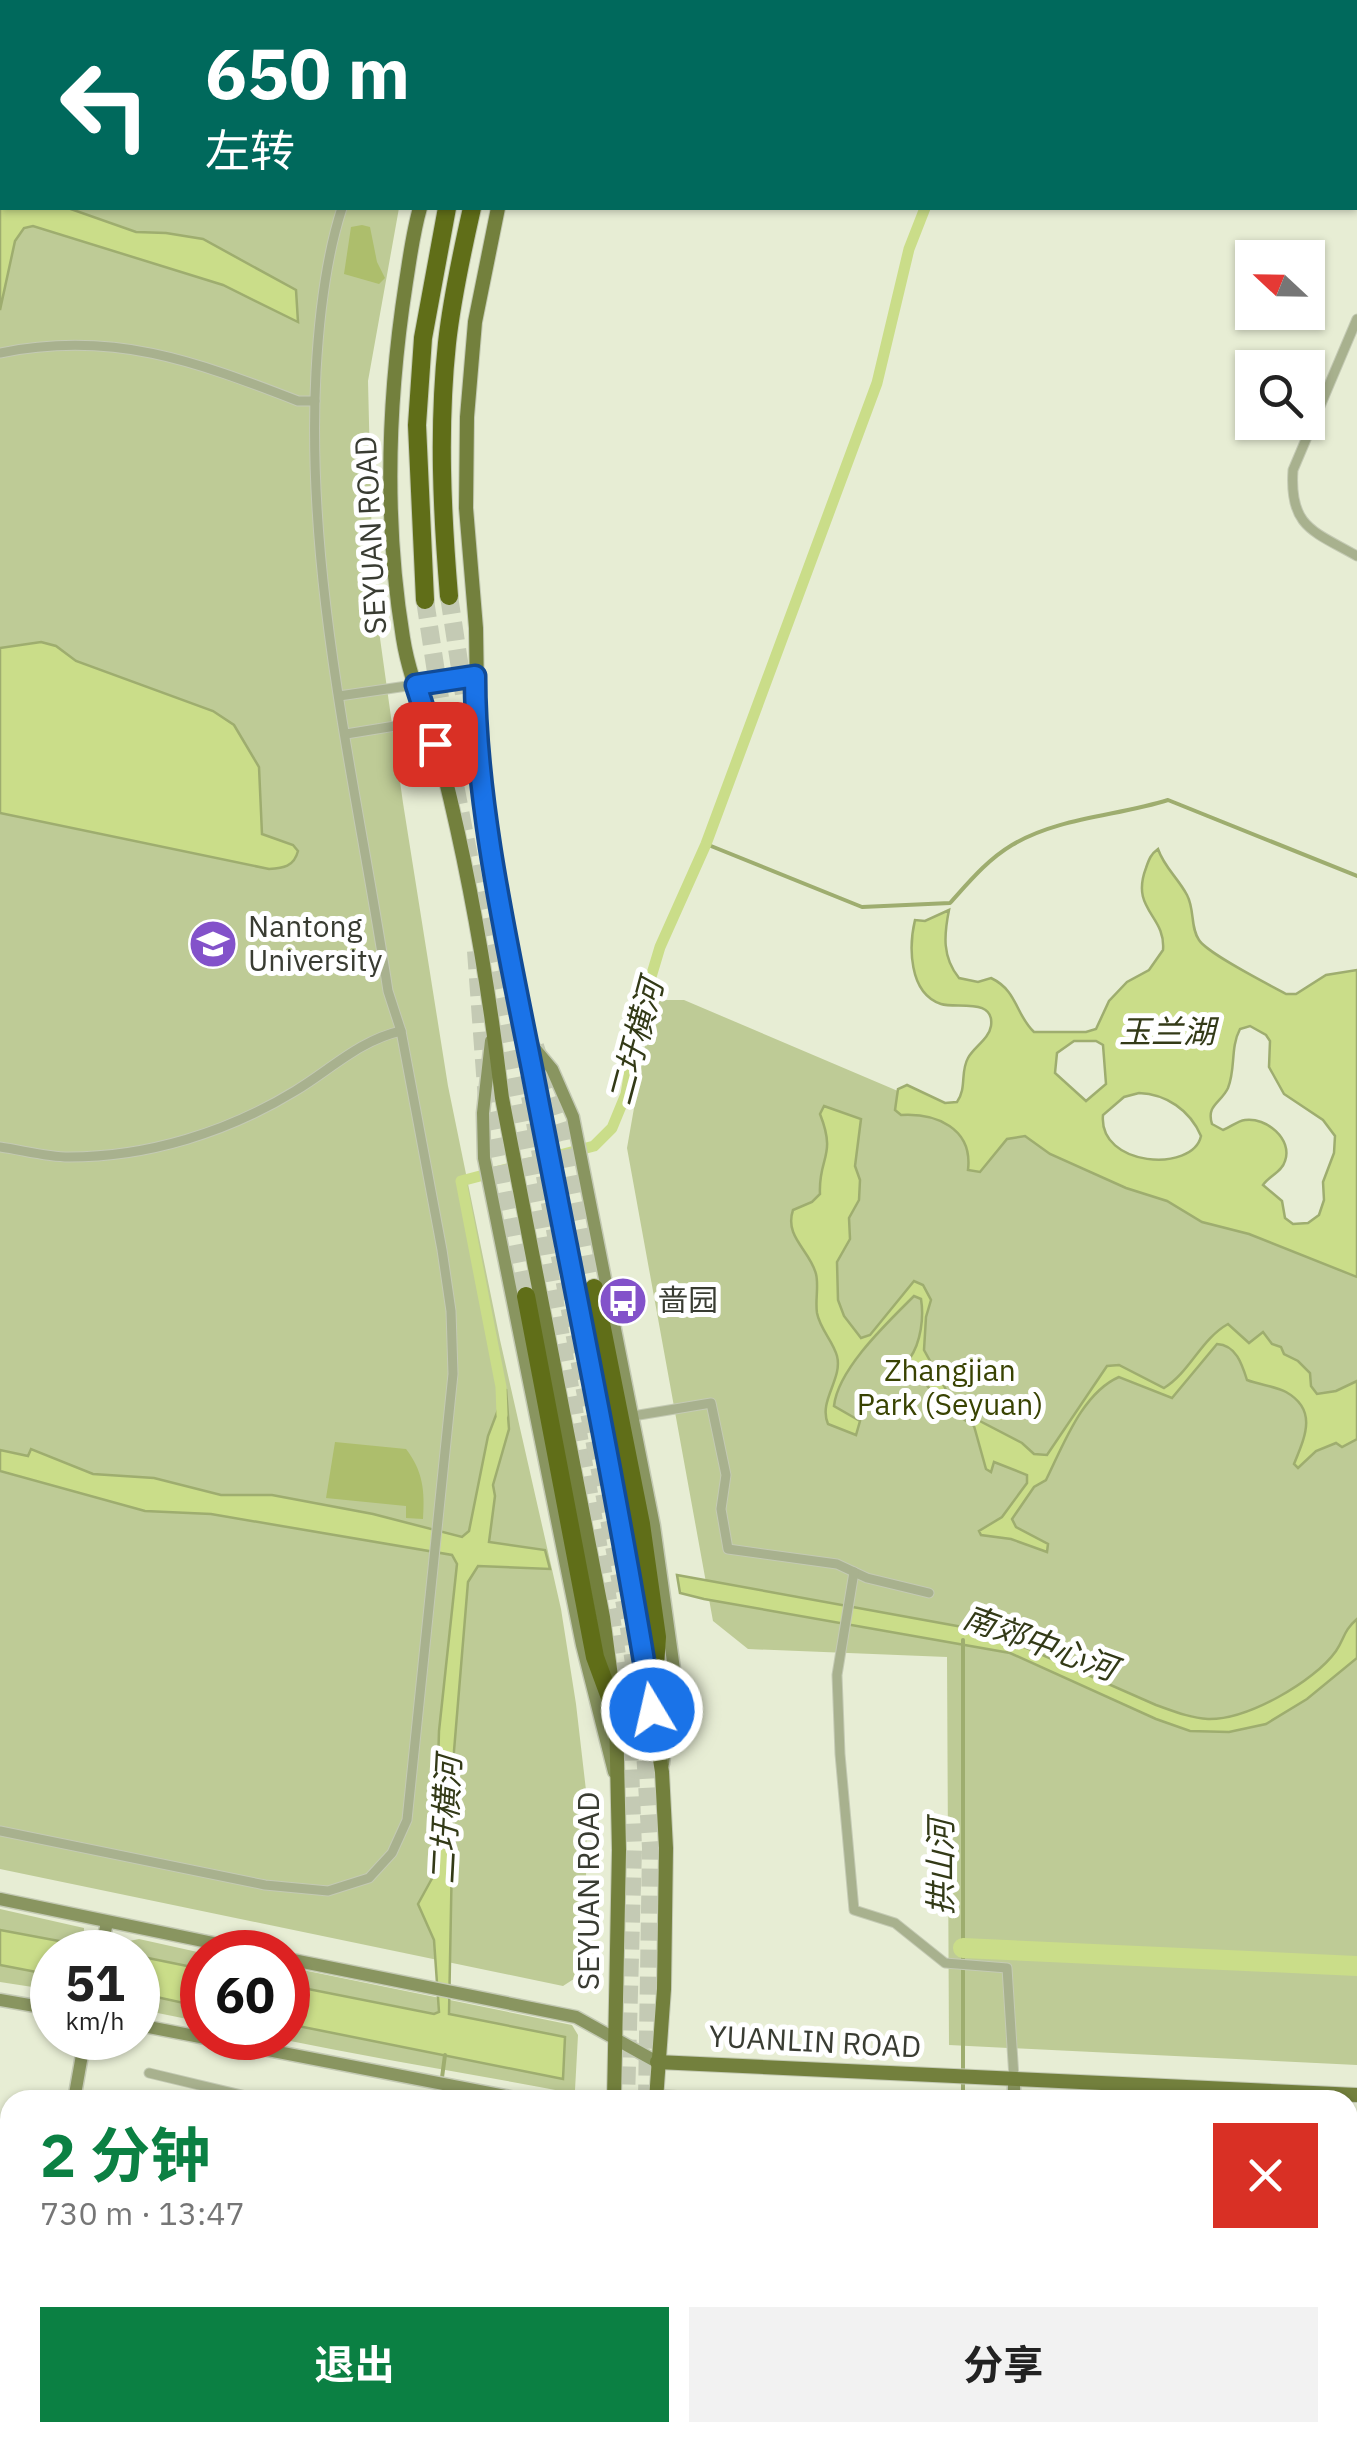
<!DOCTYPE html>
<html lang="zh">
<meta charset="utf-8">
<style>
:root{--surface:#fff;--page:#f2f2f2;--text:#222;--muted:#767676;--accent:#0b8043}
body{margin:0;font-family:"IBM Plex Sans","Noto Sans SC",sans-serif;background:var(--page);color:var(--text);height:100vh;display:flex;flex-direction:column;font-size:38px;white-space:nowrap}
*{box-sizing:border-box;margin:0}
p{font-size:32px;color:var(--muted)}
.icon{flex:none;width:55px;height:55px;fill:none;stroke:currentColor;stroke-width:2;stroke-linecap:round;stroke-linejoin:round}
.map{position:relative;flex:1;overflow:hidden}
.side{position:absolute;left:0px;top:2090px;width:1358px;height:352px;display:flex;flex-direction:column;background:var(--surface);border-radius:30px 30px 0 0;box-shadow:0 2px 8px #0004}
.side>*{flex:none}
.banner{position:absolute;left:0px;top:0px;width:1358px;height:210px;box-shadow:0 2px 8px #0004;background:#00695c;color:#fff;overflow:hidden}
.needle{width:65px;rotate:292deg}
.controls{position:absolute;left:1235px;top:240px;display:grid;gap:20px}
.controls a{display:grid;place-items:center;width:90px;height:90px;border-radius:0px;background:var(--surface);box-shadow:0 2px 8px #0004;font-size:50px}
.speed{position:absolute;left:30px;top:1930px;display:flex;gap:20px;font-size:50px;font-weight:700;text-align:center}
.speed>*{display:grid;place-content:center;width:130px;height:130px;border-radius:50%;background:var(--surface);box-shadow:0 2px 8px #0004;line-height:1}
.speed small{font-size:25px;font-weight:400}
.speed .limit{border:15px solid #d22;background:#fff;color:#111}
.pin{position:absolute;display:grid;place-items:center;width:85px;height:85px;color:#fff;margin:-42px;border-radius:20px;box-shadow:0 5px 15px #0006}
.me{position:absolute;width:110px;margin:-55px;rotate:351deg;stroke-linejoin:round;filter:drop-shadow(0 0 8px #0008)}
.turn{display:flex;align-items:center;gap:35px;height:210px;padding:0 40px;font-size:45px}
.turn .icon{width:130px;height:130px;stroke-width:2.5}
.turn b{display:block;font-size:70px;line-height:85px}
.round{display:grid;place-items:center;flex:none;width:105px;height:105px;border-radius:0px;background:var(--page)}
.overview{display:flex;align-items:center;justify-content:space-between;height:170px;padding:0 40px}
h1{font-size:60px;font-weight:700;line-height:75px;color:var(--accent)}
.action{display:flex;gap:20px;margin-top:auto;padding:20px 40px}
.action a{flex:1;height:115px;border-radius:0px;background:var(--accent);color:#fff;font-size:40px;font-weight:700;line-height:115px;text-align:center}
.action a+a{background:var(--page);color:var(--text)}
.map>svg:first-child{display:block}
.green{fill:#becb96}
.forest{fill:#adbe6c}
.water{fill:#cadd89;stroke:#9ead6f;stroke-width:2.5;fill-rule:evenodd}
.lines{fill:none;stroke-linecap:round;stroke-linejoin:round}
.stream{stroke:#9ead6f;stroke-width:4}
.canal{stroke:#cadd89;stroke-width:11}
.river{stroke:#cadd89;stroke-width:20}
.highway-tunnel{stroke:#c4cab4;stroke-width:18;stroke-dasharray:18 9;stroke-linecap:butt}
.street-casing{stroke:#c4cab4;stroke-width:11}
.secondary-casing{stroke:#c4cab4;stroke-width:15}
.primary-casing{stroke:#c4cab4;stroke-width:16}
.highway-casing{stroke:#c4cab4;stroke-width:20}
.street{stroke:#a8b18e;stroke-width:9}
.secondary{stroke:#899560;stroke-width:12}
.primary{stroke:#73803d;stroke-width:14}
.highway{stroke:#606e18;stroke-width:18}
.route-casing{stroke:#114b97;stroke-width:25}
.route{stroke:#1a73e8;stroke-width:18}
.labels{text-anchor:middle;stroke-width:10;stroke-linejoin:round;paint-order:stroke}
.street-label{font-size:30px;fill:#393c32;stroke:#fff}
.poi-label{font-size:30px;fill:#393c32;stroke:#fff;text-anchor:start}
.park-label{font-size:30px;fill:#394302;stroke:#fff}
.water-label{font-size:32px;font-style:italic;fill:#333a17;stroke:#fff}
</style>
<div class="map">
<svg width="1357" height="2441" viewBox="0 0 1357 2441">
<rect width="100%" height="100%" fill="#e7edd4"/>
<g class="green">
<path d="M0,0h448l-446,2v206h397l-31,173 5,207 30,215 45,283 52,254 61,269 15,95 11,95 -2,159 -5,17 -17,11 -563,-117z"/>
<path d="M653,1000h31l268,114 123,29 282,120v802l-408,-20 -2,-388 -199,-8 -35,-28 -86,-473z"/>
<path d="M0,1909l84,19 -1,24h-31v38l-52,-8z"/>
<path d="M139,1939l63,14v69l-64,-13v-57h-15l6,-11z"/>
<path d="M288,1967l284,58 6,10 -3,55 -4,3c-99,-19 -198,-35 -296,-55h13z"/>
<path d="M25,2432h437l6,9h-444z"/>
<path d="M662,2433l284,-1v9h-284z"/>
</g>
<g class="forest">
<path d="M362,225l8,2 7,35 8,16 -6,6 -35,-10 7,-47z"/>
<path d="M335,1442l71,7c17,22 19,42 17,70l-17,-1v-12l-80,-8z"/>
</g>
<g class="water">
<path d="M0,179l2,29h66l68,24 30,1 37,6 93,51 2,32 -75,-37 -190,-59 -9,2 -9,13 -15,69z"/>
<path d="M41,642l15,4 20,15 137,50 21,14 25,42 3,67 31,11 5,6c-4,16 -15,17 -29,18l-269,-56v-165z"/>
<path d="M1158,849c6,18 20,29 29,46 8,15 3,32 12,45 9,14 69,44 87,54h10l30,-19 31,-5v307l-108,-43 -47,-12 -35,-21 -41,-13 -76,-34 -25,-18 -18,3 -27,33 -12,-2c5,-42 -32,-57 -67,-55l-6,-5 3,-21 9,-4 38,18 12,-1c10,-14 3,-30 11,-44 6,-11 21,-19 23,-32 4,-29 -35,-17 -50,-22 -33,-11 -32,-59 -26,-84l10,1 24,-11c-5,25 -7,47 10,68l19,4 13,-4c27,13 24,36 43,54h52l10,-3 13,-28 18,-19 22,-12 14,-20c3,-35 -33,-40 -17,-82 3,-9 5,-14 12,-19zM1250,1026l16,9 4,6 -1,26 15,27 39,26 12,16 -1,17 -11,29 1,18 -5,15 -11,8 -15,1 -8,-6 -3,-17 -19,-16c6,-9 19,-13 22,-24 8,-22 -19,-44 -40,-41 -8,1 -14,7 -22,10l-11,-6c-6,-19 9,-21 16,-36 8,-20 2,-40 12,-59zM1074,1041h22l7,4 3,39 -20,17 -31,-28 2,-20zM1139,1093c27,1 51,17 62,43 -8,37 -103,31 -98,-21l21,-18z"/>
<path d="M824,1106l37,13 -6,47 5,14 -1,20 -10,18 1,21 -13,23 1,38 6,16 17,22 9,-3 44,-54 9,4 8,15 -5,17 -2,33 25,45 27,24 46,24 12,11 13,1 60,-89 12,-1 45,23c26,-16 37,-49 64,-64l21,19 14,-11 9,12 9,3 3,7 14,7 12,12 1,13 6,8 19,-3 21,-10v58l-15,8 -6,-4 -20,8 -18,17 -4,-4c11,-27 24,-54 -8,-72 -11,-6 -26,-7 -39,-12 -5,-16 -11,-35 -30,-36l-45,54 -53,-21c-37,16 -56,69 -73,103l-12,7 -22,32 4,8 32,17 -1,8 -36,-13 -30,-4 -2,-4 23,-14 25,-34v-8l-33,-13 -3,10 -5,-3 -12,-43 -32,-21 -29,-38 -3,-9c11,-16 14,-41 11,-59l-7,-3c-27,27 -76,73 -80,110l26,15 -4,14 -28,-11c-10,-23 15,-45 9,-68 -4,-15 -17,-27 -20,-43 -2,-13 2,-27 -1,-39 -6,-24 -32,-37 -23,-64l19,-8 8,-8c-2,-37 17,-37 0,-80z"/>
<path d="M506,1389l3,40 -16,56 2,11 -6,46 56,8 5,19 -72,-3 -10,16 -14,169 -5,263 116,23 -2,42 -275,-55v-39l146,29 5,-2 -5,-72 -16,-36 17,-31 4,-142 18,-167 -5,-9 -241,-41 -66,-3 -145,-40v-21l28,6 3,-7 62,25 61,4 67,17h51l101,19 89,23 7,-6 19,-95z"/>
<path d="M677,1575l313,57 166,73c17,6 34,13 52,14 39,1 106,-37 128,-68 9,-13 7,-20 21,-32v39l-50,41 -41,25 -37,8 -39,-1 -34,-12 -146,-66 -306,-54 -24,-6z"/>
<path d="M0,1930l118,22h-66v23l-52,-10z"/>
<path d="M138,1956l64,13v38l-64,-14z"/>
</g>
<g class="lines">
<g class="stream">
<path d="M706,844l156,63 88,-4c19,-21 37,-43 62,-58 47,-28 106,-29 156,-45l189,76"/>
<path d="M963,2070v-430"/>
<path d="M963,2080v20"/>
<path d="M439,2100l6,-45"/>
<path d="M557,2441l1,-9"/>
<path d="M964,2441v-9"/>
</g>
<g class="canal">
<path d="M1004,2l1,-2"/>
<path d="M502,1415l-1,-28 -40,-206 133,-35 18,-18 14,-34 13,-77 21,-70 46,-103 171,-461 32,-134 16,-41"/>
</g>
<path class="river" d="M963,1948l394,18"/>
<g class="highway-tunnel">
<path d="M449,596l25,164"/>
<path d="M425,600l22,144 94,481 71,397 17,113 4,114 -7,251"/>
<path d="M495,899l15,83"/>
<path d="M476,951l11,150 39,195"/>
<path d="M535,1046l30,94 29,148"/>
<path d="M530,1096l98,525 16,114 7,113 -4,252"/>
<path d="M615,2441v-9"/>
<path d="M635,2441l1,-9"/>
</g>
<g class="street-casing">
<g id="street">
<path d="M1150,0l4,2"/>
<path d="M401,2l1,-2"/>
<path d="M1355,114l2,1"/>
<path d="M1357,319l-64,151c-4,57 20,61 64,86"/>
<path d="M0,353c112,-23 195,8 298,48h17"/>
<path d="M339,696l136,-20"/>
<path d="M346,734l129,-21"/>
<path d="M0,1147c22,3 46,10 69,10 79,0 159,-25 226,-66 35,-21 65,-51 106,-60"/>
<path d="M633,1416l78,-13 15,72 -5,34 7,40 109,15 30,14 62,15"/>
<path d="M854,1572l-17,103 3,79 14,156 41,13 50,40 62,5 7,110"/>
<path d="M0,1831l265,54 63,6 41,-13 23,-25 15,-33 46,-446 -2,-63 -9,-61 -41,-219 -13,-40c-31,-205 -83,-410 -72,-619 3,-55 9,-112 26,-164"/>
<path d="M149,2073l109,26 37,1"/>
<path d="M1348,2322h9"/>
<path d="M267,2432l2,9"/>
<path d="M474,2432l4,9"/>
<path d="M44,2441l2,-9"/>
<path d="M1137,2441v-9"/>
</g>
</g>
<g class="secondary-casing">
<g id="secondary">
<path d="M526,1038l26,31 21,48 81,409 20,143 -11,95"/>
<path d="M491,1041l-8,72 1,45 98,487 32,127"/>
<path d="M0,1899l257,53"/>
<path d="M101,1952l6,-30"/>
<path d="M288,1959l288,58 81,45"/>
<path d="M0,2000l52,9"/>
<path d="M138,2025l388,75"/>
<path d="M74,2100l11,-62"/>
<path d="M623,2100l33,-3"/>
<path d="M1014,2100v-22"/>
<path d="M0,2427l10,2"/>
<path d="M1015,2432v9"/>
</g>
</g>
<g class="primary-casing">
<g id="primary">
<path d="M469,2v-2"/>
<path d="M594,2l1,-2"/>
<path d="M420,208c-7,24 -10,49 -14,74 -18,116 -22,240 -3,356 7,45 28,87 40,131 27,108 46,219 59,329l101,519 13,97 3,136 -5,250"/>
<path d="M498,208l-23,114 -8,95 -1,91 10,120 2,133 48,277 103,525 33,209 4,76 -2,141 -8,111"/>
<path d="M657,2062l700,33"/>
<path d="M656,2097l64,3"/>
<path d="M1348,2129l9,1"/>
<path d="M607,2441v-9"/>
<path d="M644,2441l1,-9"/>
</g>
</g>
<g class="highway-casing">
<g id="highway">
<path d="M507,2l1,-2"/>
<path d="M532,2v-2"/>
<path d="M549,2l1,-2"/>
<path d="M449,596c-7,-84 -11,-168 -2,-253 5,-45 15,-91 25,-135"/>
<path d="M425,600l-8,-175 6,-87 24,-130"/>
<path d="M594,1288l47,236 16,113 -5,73"/>
<path d="M526,1296l69,361 21,57"/>
</g>
</g>
<use href="#street" class="street"/>
<use href="#secondary" class="secondary"/>
<use href="#primary" class="primary"/>
<use href="#highway" class="highway"/>
</g>
<g class="lines">
<g class="route-casing">
<path id="route" d="M435,744l-19,-59 59,-9c0,128 33,271 58,398 41,212 85,423 119,636"/>
</g>
<use href="#route" class="route"/>
</g>
<defs>
<g id="university-disc" transform="scale(2.5)"><circle r="9.5" fill="#8352ca" stroke="#fff"/><path d="M0-5L7-2L0 1L-7-2ZM-4 1L0 2.5L4 1V4Q0 6-4 4Z" fill="#fff"/></g>
<g id="bus-disc" transform="scale(2.5)"><circle r="9.5" fill="#8352ca" stroke="#fff"/><path d="M-5-6H5V4H4V6H2V4H-2V6H-4V4H-5ZM-3.5-4V0h7V-4ZM-3.5 1.2v1.5H-2V1.2ZM2 1.2v1.5H3.5V1.2Z" fill="#fff"/></g>
</defs>
<g fill-rule="evenodd">
<use href="#university-disc" x="213" y="944"/>
<use href="#bus-disc" x="623" y="1301"/>
</g>
<g class="labels">
<g class="street-label">
<text transform="translate(371 535) rotate(-93)" y="10">SEYUAN ROAD</text>
<text transform="translate(589 1891) rotate(-90)" y="10">SEYUAN ROAD</text>
<text transform="translate(815 2042) rotate(3)" y="10">YUANLIN ROAD</text>
</g>
<g class="poi-label">
<text x="248" y="937">Nantong<tspan x="248" dy="34">University</tspan></text>
<text x="658" y="1311">啬园</text>
</g>
<g class="park-label">
<text x="950" y="1381">Zhangjian<tspan x="950" dy="34">Park (Seyuan)</tspan></text>
</g>
<g class="water-label">
<text x="1167" y="1043">玉兰湖</text>
<text transform="translate(636 1042) rotate(-75)" y="11">二圩横河</text>
<text transform="translate(1040 1643) rotate(20)" y="11">南郊中心河</text>
<text transform="translate(446 1820) rotate(-87)" y="11">二圩横河</text>
<text transform="translate(941 1867) rotate(-90)" y="11">拱山河</text>
</g>
</g>
</svg>
<div class="controls">
<a><svg class="needle" viewBox="-14 -14 28 28"><path d="M0-13l5 13h-10z" fill="#e53935"/><path d="M0 13l5-13h-10z" fill="#767676"/></svg></a>
<a><svg class="icon" aria-label="search" viewBox="0 0 24 24"><circle cx="10" cy="10" r="6"/><path d="M15 15l6 6"/></svg></a>
</div>
<div class="speed"><div>51<small>km/h</small></div><div class="limit">60</div></div>
<div class="pin" style="left:435px;top:744px;background:#d93025"><svg class="icon" aria-label="arrive" viewBox="0 0 24 24"><path d="M6 21V4h12l-3 4 3 4H6"/></svg></div>
<svg class="me" style="left:652px;top:1710px" viewBox="-20 -20 40 40"><circle r="17" fill="#1a73e8" stroke="#fff" stroke-width="3"/><path d="M0-11L8 9 0 5-8 9z" fill="#fff"/></svg>
<div class="banner">
<div class="turn"><svg class="icon" aria-label="left" viewBox="0 0 24 24"><path d="M17 20v-9H6M10 6l-5 5 5 5"/></svg><div><b>650 m</b>左转</div></div>
</div>
<section class="side">
<div class="overview"><div><h1>2 分钟</h1><p>730 m · 13:47</p></div><a class="round" style="background:#d93025;color:#fff"><svg class="icon" aria-label="close" viewBox="0 0 24 24"><path d="M6 6l12 12M18 6L6 18"/></svg></a></div>
<div class="action"><a>退出</a><a>分享</a></div>
</section>
</div>
